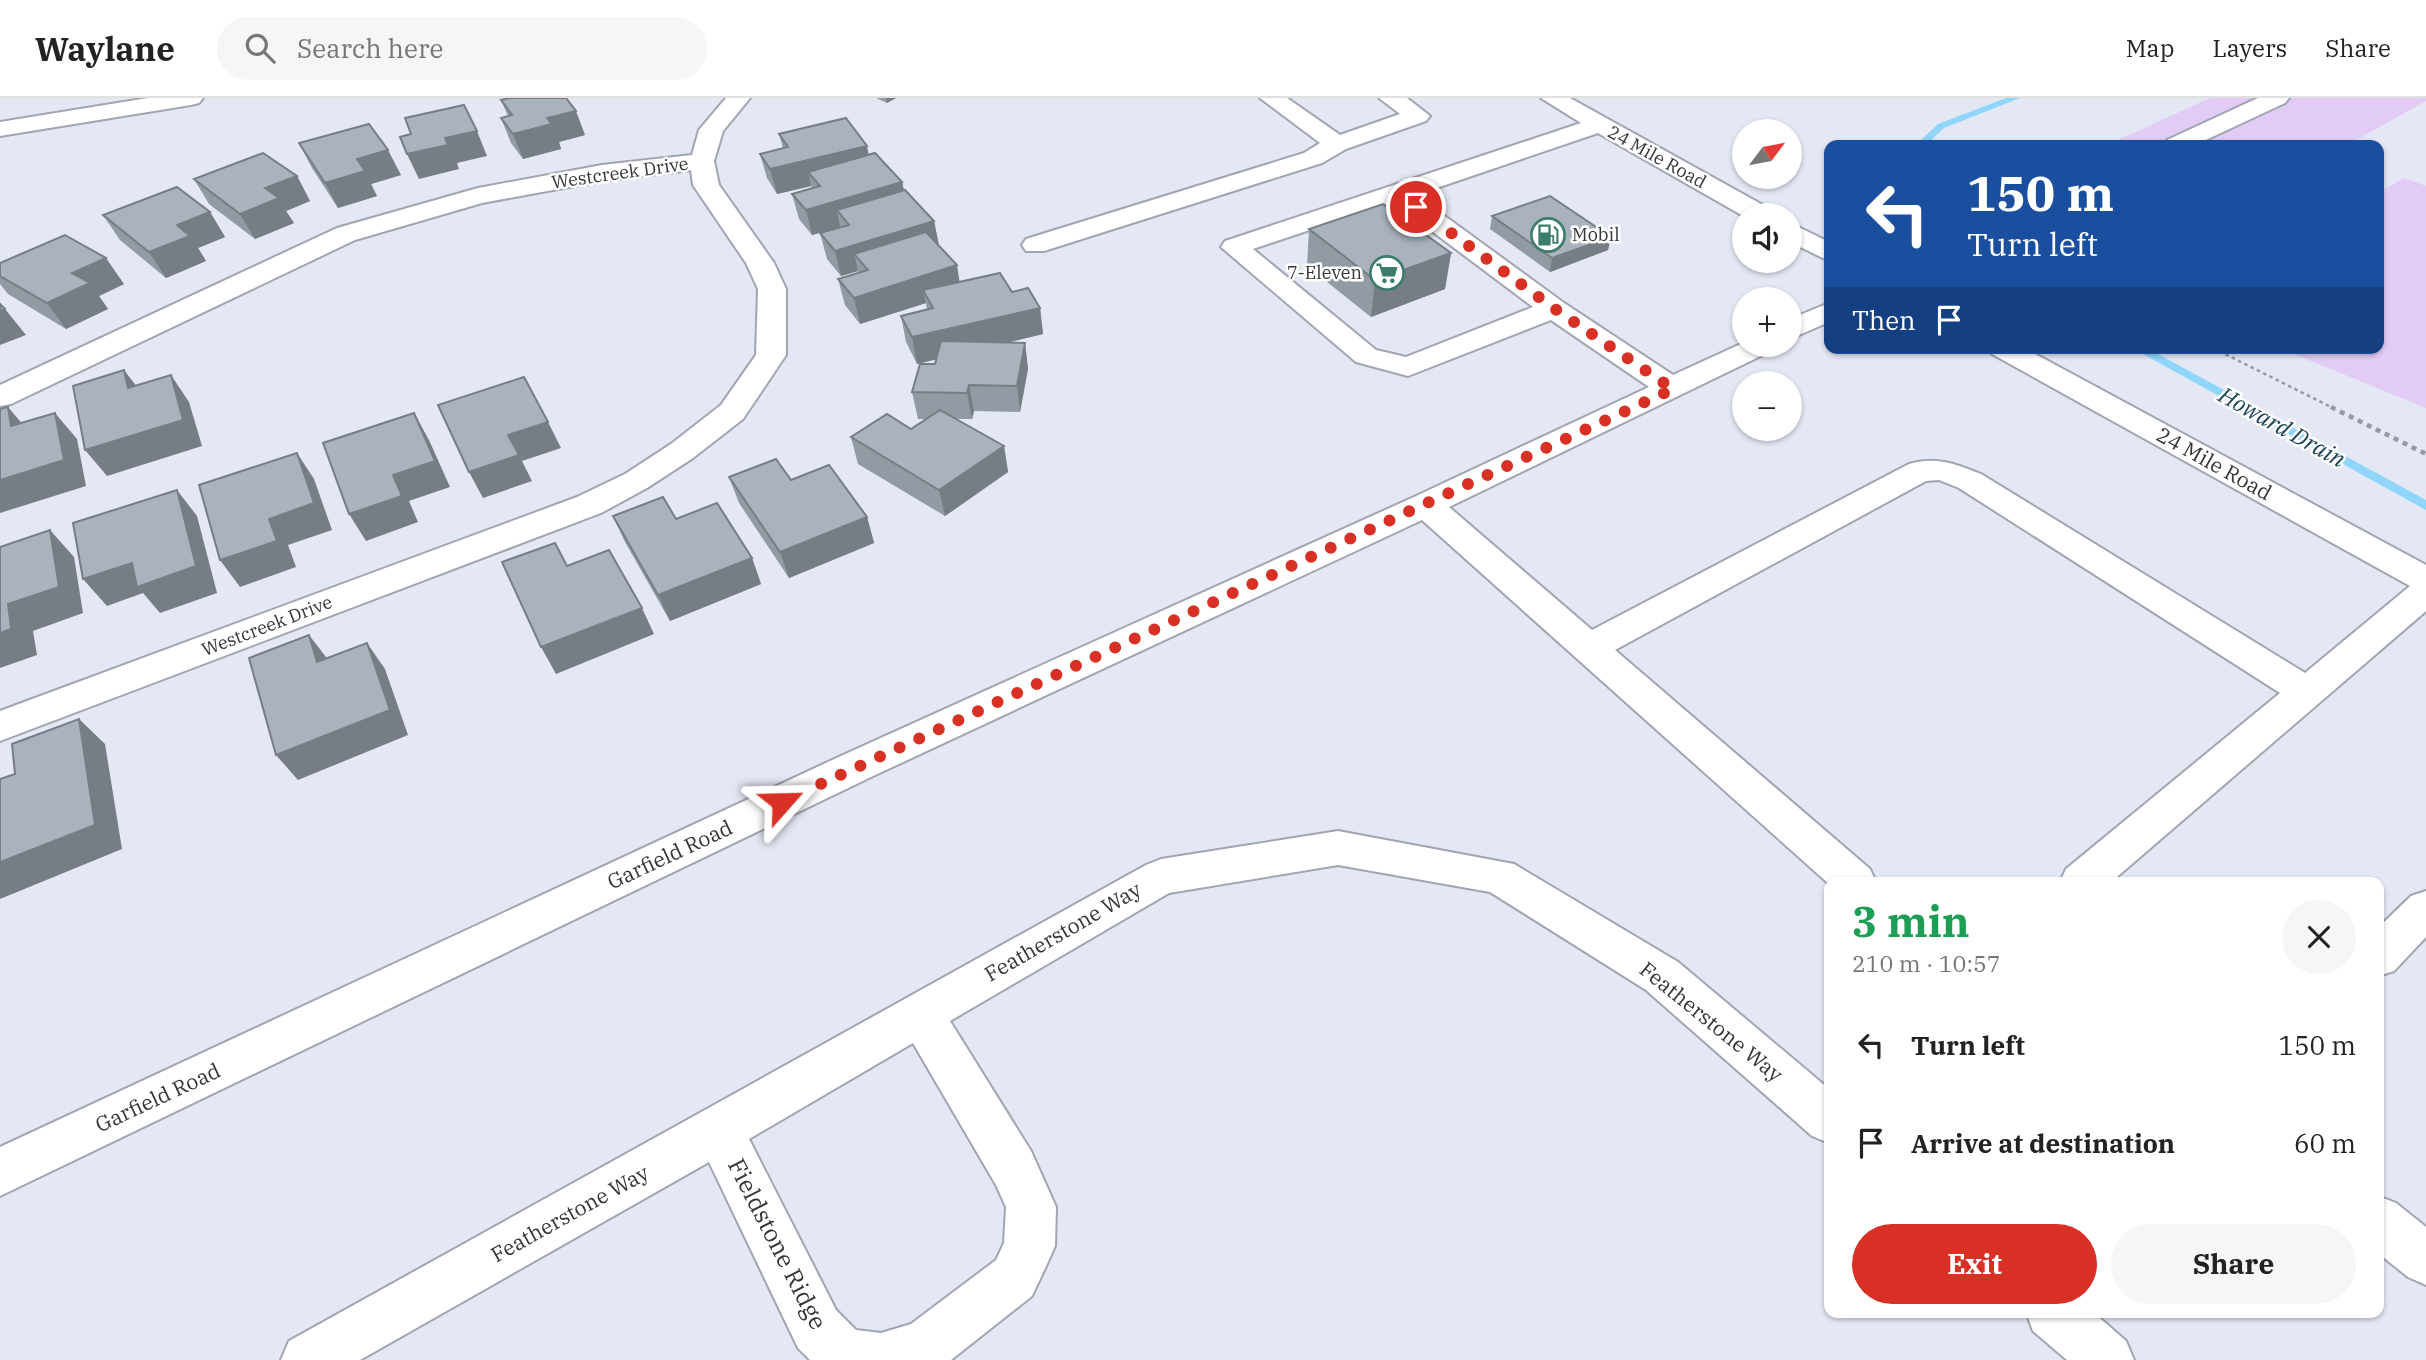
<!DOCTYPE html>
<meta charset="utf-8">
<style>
:root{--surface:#fff;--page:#f6f6f6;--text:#222;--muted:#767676;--line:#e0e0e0;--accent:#d93025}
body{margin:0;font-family:"IBM Plex Serif",serif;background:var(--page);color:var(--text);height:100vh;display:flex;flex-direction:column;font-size:26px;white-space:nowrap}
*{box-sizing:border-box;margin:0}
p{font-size:23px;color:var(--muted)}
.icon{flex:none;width:38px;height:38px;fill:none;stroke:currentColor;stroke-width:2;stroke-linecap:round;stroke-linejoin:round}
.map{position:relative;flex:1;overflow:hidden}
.sheet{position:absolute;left:1824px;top:779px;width:560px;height:441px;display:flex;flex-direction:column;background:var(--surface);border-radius:14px;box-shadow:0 2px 5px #0004}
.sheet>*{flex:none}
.top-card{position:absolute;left:1824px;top:42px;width:560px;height:214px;border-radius:14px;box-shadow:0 2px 5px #0004;background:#1a4fa0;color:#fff;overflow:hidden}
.needle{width:46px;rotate:58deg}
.fabs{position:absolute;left:1732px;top:21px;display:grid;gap:14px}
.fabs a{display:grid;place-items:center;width:70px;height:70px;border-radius:50%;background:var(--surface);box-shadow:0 2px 5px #0004;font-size:35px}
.pin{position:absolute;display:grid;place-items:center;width:60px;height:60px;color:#fff;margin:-30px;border:4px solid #fff;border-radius:50%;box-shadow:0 2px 7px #0007}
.me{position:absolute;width:77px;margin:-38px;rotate:65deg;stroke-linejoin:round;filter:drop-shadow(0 0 5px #0008)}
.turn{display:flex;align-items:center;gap:24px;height:147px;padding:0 28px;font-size:32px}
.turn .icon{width:91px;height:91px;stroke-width:2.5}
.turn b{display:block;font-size:49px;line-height:60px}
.then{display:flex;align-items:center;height:66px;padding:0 28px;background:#0003;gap:14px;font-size:26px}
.round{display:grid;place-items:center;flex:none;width:74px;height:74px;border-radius:37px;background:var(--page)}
.overview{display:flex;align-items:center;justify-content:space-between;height:119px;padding:0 28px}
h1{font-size:42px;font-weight:800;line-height:52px;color:#1e9e55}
.primary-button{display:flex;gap:14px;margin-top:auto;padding:14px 28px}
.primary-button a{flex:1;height:80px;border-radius:42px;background:var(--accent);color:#fff;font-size:28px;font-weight:800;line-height:80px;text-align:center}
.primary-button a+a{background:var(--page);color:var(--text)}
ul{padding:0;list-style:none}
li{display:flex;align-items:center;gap:21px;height:98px;padding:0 28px}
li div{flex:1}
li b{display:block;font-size:26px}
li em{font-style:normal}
header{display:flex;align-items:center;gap:42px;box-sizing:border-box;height:98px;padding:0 35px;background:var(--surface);border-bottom:2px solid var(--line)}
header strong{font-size:33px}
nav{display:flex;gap:38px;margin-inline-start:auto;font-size:24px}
.search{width:490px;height:63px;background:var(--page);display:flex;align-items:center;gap:18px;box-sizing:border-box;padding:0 24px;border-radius:38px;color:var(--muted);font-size:26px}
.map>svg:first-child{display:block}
.green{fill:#e2ccf5}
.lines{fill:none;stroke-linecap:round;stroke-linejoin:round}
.stream{fill:#90d6fa;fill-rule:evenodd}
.minor-casing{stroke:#a1a5b1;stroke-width:4}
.path-far1{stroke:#9799a2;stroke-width:2.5;stroke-dasharray:3.5 3.5;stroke-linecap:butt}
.path{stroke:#9799a2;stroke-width:4.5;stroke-dasharray:5 5;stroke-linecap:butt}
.minor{fill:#fff;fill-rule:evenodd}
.wall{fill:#929aa3}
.shaded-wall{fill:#777d84}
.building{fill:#aab3bd;stroke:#777d84;stroke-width:2}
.route{stroke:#d93025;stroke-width:12;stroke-dasharray:0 21.6}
.labels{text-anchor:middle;stroke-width:5;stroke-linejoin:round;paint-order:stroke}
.far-street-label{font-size:18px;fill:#34353a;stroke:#fff}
.far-poi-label{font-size:18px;fill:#34353a;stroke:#fff;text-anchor:start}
.street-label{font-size:21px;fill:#34353a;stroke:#fff}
.water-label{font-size:23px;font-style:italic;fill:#1b4356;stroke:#fff}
.near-street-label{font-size:24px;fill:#34353a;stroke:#fff}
</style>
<header>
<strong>Waylane</strong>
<div class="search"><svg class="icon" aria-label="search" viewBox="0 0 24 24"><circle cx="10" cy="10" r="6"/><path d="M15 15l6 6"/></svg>Search here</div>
<nav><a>Map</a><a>Layers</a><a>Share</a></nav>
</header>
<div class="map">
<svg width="2426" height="1262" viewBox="0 0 2426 1262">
<rect width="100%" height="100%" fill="#e4e8f4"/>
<g class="green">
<path d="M2210,0h216v3l-79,44h-240z"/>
<path d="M2404,80l22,8v222l-147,-60h99v-155z"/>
</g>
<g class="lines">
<g class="stream">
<path d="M2006,0h14l-76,30 -18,17h-10l22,-21z"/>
<path d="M2132,250h15l279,152v10z"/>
</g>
<g class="minor-casing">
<g id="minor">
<path d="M148,0h55l-4,5 -8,2 -191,31v-14z"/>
<path d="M726,0h24l-27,33 -9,30 5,24 55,78 12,26v66l-43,64 -50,39 -46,30 -46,25 -601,228v-30l577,-214 48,-23 46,-30 50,-39 35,-50 2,-66 -12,-26 -53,-78 -2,-15 -89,11 -120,22 -127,37 -344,164 -11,2v-21l337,-157 141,-40 124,-23 90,-10 7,-25z"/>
<path d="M1260,0h27l53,37 60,-21 -21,-16h28l23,18 -4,5 -80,28 -24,14 -278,88h-18l-4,-6 4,-6 278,-86 16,-10z"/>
<path d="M1541,0h29l200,111 4,6 -29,2 -147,-84 -182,62 148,108 109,72 72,-33v3h31l-5,6 -322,156 143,123 317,-166c27,-8 47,0 72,10l324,199 105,-87 -418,-232 -4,-6h36l402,217v46l-315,271h-51l6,-13 214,-176 -321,-205 -20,-8 -13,1 -311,169 255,219 6,13 -47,2 -407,-364 -551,257 -871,419v-49l843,-392 571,-258 235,-110 -98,-67 -143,56 -52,-14 -135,-115 4,-6 356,-118zM1393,104l140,105 -127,50 -30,-7 -123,-101z"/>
<path d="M2258,0h31l-4,5 -90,42h-31l3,-5z"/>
<path d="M1790,125l39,19v19l-39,-19z"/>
<path d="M1829,205v19l-39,17v-20z"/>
<path d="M1338,733l176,33 164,98 151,127v54l-17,-7 -166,-146 -156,-98 -152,-27 -169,28 -219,128 81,130 25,56 -1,39 -8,18 -15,32 -81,64h-141l-12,-12 -89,-186 -349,198h-79l8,-19 857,-476 15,-6zM913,945l83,142 10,22 -2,36 -8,17 -85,64 -30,9 -25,-3 -20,-20 -87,-171z"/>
<path d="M2426,793v46l-32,34 -16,5v-48l33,-32z"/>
<path d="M2378,1098l18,7 30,24v58l-18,-8 -30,-24z"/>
<path d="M2026,1214h67l33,29 8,19h-67l-34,-29z"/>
</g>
</g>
<path class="path-far1" d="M2213,250l122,61"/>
<path class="path" d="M2331,309l95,47"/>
<use href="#minor" class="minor"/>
</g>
<g class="wall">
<path d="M876,0h20l-9,5z"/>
<path d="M501,2l84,35 -26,7 2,7 -38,10 -12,-16 -10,-25 7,-2z"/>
<path d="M779,36l89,21 34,27 2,8 30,31 5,25 20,36 53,10 28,16 3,26 -37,9h19l3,26 -8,43 -46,-1 -2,8h-16l48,27 4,26 -63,44 -87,-52 -7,-27 60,-8 16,-10h-9l-6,-27 23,-28 1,-5 -19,5 -11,-22 -5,-26 26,-6 -1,-7 -66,21 -15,-19 -7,-26 21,-6 -1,-2 -17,5 -14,-17 -7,-26 20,-6 -28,8 -13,-16 -7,-25 20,-6 -1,-2 -34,8 -10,-16 -7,-24 23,-6z"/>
<path d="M299,45l102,32 -30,9 6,12 -39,12 -26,-40z"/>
<path d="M297,78l13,25 -24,10 8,12 -39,16 -46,-35 -15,-25z"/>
<path d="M210,114l15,25 -27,11 8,13 -40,17 -46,-38 -17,-25z"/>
<path d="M1492,118l119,21 -3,13 -58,22 -60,-43z"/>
<path d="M1309,131l142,24 -6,36 -74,28 -64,-51z"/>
<path d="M0,165l124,21 -25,12 9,13 -42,20 -58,-35 -8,-10z"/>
<path d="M729,379l138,40 7,26 -85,35 -50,-75z"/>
<path d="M613,418l63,3 76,39 9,26 -91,37 -45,-79z"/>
</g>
<g class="shaded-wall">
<path d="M886,0h10l-9,5z"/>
<path d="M576,13l9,24 -26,7 2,7 -38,10 -10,-25 34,-16z"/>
<path d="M477,33l10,25 -30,7 2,6 -40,10 -12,-25 38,-16z"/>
<path d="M867,48l5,25 -64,1 3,14 -34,8 -7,-25z"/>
<path d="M388,52l13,25 -30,9 6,12 -39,12 -13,-25 32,-24z"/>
<path d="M297,78l13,25 -24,10 8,12 -39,16 -15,-25 25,-26z"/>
<path d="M902,84l5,25 -70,3 3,17 -28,8 -6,-25z"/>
<path d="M210,114l15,25 -27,11 8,13 -40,17 -17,-26 28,-27z"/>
<path d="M934,123l5,25 -85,8 4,17 -17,5 -6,-25z"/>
<path d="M1611,139l-3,13 -58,22 2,-14z"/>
<path d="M1451,155l-6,36 -74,28 4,-37z"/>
<path d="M106,160l18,26 -25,12 9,13 -42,20 -19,-26 25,-30z"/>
<path d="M957,167l4,26 -38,-1 3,13 -66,21 -6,-26z"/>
<path d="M1040,210l3,26 -126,30 -5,-27z"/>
<path d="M5,211l21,26 -26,10v-34z"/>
<path d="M1025,245l3,26 -8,43 -3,-26z"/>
<path d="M124,272l20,26 -16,-8z"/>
<path d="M171,277l18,27 13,44 -95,30 -22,-26z"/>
<path d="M969,287l5,26 -2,8 -5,-26z"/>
<path d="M8,309l22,26 -19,-7z"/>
<path d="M55,315l22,26 9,47 -86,27v-33z"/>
<path d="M414,315l15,27 21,47 -41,14 9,21 -52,19 -17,-27 44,-39z"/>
<path d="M548,324l13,26 -39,13 10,20 -49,17 -14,-26 39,-37z"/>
<path d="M1004,348l4,26 -63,44 -6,-26z"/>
<path d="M297,355l17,26 18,51 -44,15 8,22 -56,20 -20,-27z"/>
<path d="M177,392l20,26 20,77 -57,20 -17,-20 -36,13 -24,-27z"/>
<path d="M867,419l7,26 -85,35 -9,-26z"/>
<path d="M50,432l24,27 9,56 -50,18 4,24 -37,13v-35l8,-29z"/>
<path d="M752,460l9,26 -91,37 -12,-26z"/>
<path d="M642,510l12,26 -98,40 -15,-27z"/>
<path d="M309,537l20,26 -12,1z"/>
<path d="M367,545l18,26 23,66 -110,45 -22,-25z"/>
<path d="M79,621l26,25 17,105 -122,50v-37z"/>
</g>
<g class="building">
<path d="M510,0h56l10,13 -29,7 5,6 -39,10 -12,-16 11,-3 -11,-15z"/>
<path d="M464,7l13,26 -32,7 3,7 -41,9 -7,-17 11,-3 -6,-16z"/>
<path d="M846,20l21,28 -97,23 -10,-15 28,-7 -9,-13z"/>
<path d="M369,26l19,26 -31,9 8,12 -40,12 -26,-40z"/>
<path d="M263,55l34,23 -32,12 14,10 -39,16 -46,-35z"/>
<path d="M875,55l27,29 -96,28 -14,-16 28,-8 -12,-14z"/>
<path d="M177,89l33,25 -33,13 13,11 -41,16 -46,-37z"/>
<path d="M905,92l29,31 -99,30 -15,-18 29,-8 -12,-15z"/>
<path d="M1550,98l61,41 -59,21 -60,-42z"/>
<path d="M1383,106l68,49 -76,27 -66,-51z"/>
<path d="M926,134l31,33 -103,33 -16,-19 30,-9 -14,-16z"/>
<path d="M65,137l41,23 -34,15 18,10 -43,20 -47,-27v-13z"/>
<path d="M1000,175l12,19 16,-4 12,20 -128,29 -11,-21 32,-8 -10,-18z"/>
<path d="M0,206l5,5 -5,2z"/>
<path d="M941,243l84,2 -8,43 -48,-1 -2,8 -55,-1 8,-28h15z"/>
<path d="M124,272l4,18 43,-13 12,45 -98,30 -12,-64z"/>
<path d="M524,279l24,45 -40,13 11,20 -50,17 -31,-67z"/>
<path d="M8,309l3,19 44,-13 9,47 -64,20v-71z"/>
<path d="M940,312l64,36 -65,44 -88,-53 36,-23 24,15z"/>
<path d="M414,315l21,48 -42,14 9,21 -53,18 -26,-71z"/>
<path d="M297,355l17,50 -45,16 8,22 -57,19 -21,-75z"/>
<path d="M776,361l15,21 38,-15 38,52 -87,35 -51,-75z"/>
<path d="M177,392l19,76 -59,21 -5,-24 -49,16 -10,-56z"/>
<path d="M663,399l13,22 41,-16 35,55 -94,37 -45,-79z"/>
<path d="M50,432l9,57 -51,17 3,25 -11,4v-86z"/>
<path d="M555,445l12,23 42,-16 33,58 -101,39 -39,-85z"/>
<path d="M309,537l8,27 50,-19 23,67 -114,45 -27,-97z"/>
<path d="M79,621l16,106 -95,37v-83l15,-5 -3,-30z"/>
</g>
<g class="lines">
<path class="route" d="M782,704l891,-413 -118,-80 -139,-102"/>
</g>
<defs>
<g id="fuel-ring" transform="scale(1.75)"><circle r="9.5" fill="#fff" stroke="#3c7c6b" stroke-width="1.5"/><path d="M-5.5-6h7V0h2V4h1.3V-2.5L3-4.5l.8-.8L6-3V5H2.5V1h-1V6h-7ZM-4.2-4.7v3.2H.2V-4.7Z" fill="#3c7c6b"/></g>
<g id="supermarket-ring" transform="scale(1.75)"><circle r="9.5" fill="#fff" stroke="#3c7c6b" stroke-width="1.5"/><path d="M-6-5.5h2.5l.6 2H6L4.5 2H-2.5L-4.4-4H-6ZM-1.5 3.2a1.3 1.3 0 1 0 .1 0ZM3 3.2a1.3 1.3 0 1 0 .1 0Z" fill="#3c7c6b"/></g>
</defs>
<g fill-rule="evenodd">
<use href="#fuel-ring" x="1548" y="137"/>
<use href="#supermarket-ring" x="1387" y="175"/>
</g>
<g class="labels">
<g class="far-street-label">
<text transform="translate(1657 59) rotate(29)" y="6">24 Mile Road</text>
<text transform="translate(620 75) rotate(-8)" y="6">Westcreek Drive</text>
<text transform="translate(267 528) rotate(-21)" y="6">Westcreek Drive</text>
</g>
<g class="far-poi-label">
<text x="1572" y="143">Mobil</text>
<text x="1362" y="181" text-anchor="end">7-Eleven</text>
</g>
<g class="street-label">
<text transform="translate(2214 366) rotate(29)" y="7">24 Mile Road</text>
<text transform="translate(670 757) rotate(-25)" y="7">Garfield Road</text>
<text transform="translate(1063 834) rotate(-30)" y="7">Featherstone Way</text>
<text transform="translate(1711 924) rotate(39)" y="7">Featherstone Way</text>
<text transform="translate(158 1000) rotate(-25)" y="7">Garfield Road</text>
<text transform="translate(570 1116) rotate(-29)" y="7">Featherstone Way</text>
</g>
<g class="water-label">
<text transform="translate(2282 329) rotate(29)" y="8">Howard Drain</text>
</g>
<g class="near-street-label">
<text transform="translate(777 1146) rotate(63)" y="8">Fieldstone Ridge</text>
</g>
</g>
</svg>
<div class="fabs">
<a><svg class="needle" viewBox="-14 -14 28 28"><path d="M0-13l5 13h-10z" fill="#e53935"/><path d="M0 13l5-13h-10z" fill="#767676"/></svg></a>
<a><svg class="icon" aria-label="sound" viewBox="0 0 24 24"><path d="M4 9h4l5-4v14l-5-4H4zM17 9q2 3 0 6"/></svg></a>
<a>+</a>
<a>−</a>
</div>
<div class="pin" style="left:1416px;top:109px;background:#d93025"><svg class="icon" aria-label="arrive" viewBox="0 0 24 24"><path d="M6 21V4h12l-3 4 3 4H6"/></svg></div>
<svg class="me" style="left:782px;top:704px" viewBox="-20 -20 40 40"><path d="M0-17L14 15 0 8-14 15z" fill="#d93025" stroke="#fff" stroke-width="4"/></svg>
<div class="top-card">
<div class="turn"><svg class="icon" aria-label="left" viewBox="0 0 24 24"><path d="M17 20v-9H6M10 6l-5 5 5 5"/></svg><div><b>150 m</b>Turn left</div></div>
<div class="then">Then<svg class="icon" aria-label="arrive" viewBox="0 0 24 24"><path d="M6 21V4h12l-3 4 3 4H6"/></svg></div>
</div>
<section class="sheet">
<div class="overview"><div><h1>3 min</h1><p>210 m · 10:57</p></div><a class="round"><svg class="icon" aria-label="close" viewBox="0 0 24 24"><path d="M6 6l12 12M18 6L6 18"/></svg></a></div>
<ul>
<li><svg class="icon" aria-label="left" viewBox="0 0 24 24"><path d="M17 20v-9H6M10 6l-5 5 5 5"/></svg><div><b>Turn left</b></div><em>150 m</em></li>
<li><svg class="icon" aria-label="arrive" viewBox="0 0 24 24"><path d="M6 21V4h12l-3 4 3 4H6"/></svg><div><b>Arrive at destination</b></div><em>60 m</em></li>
</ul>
<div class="primary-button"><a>Exit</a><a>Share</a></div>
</section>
</div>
